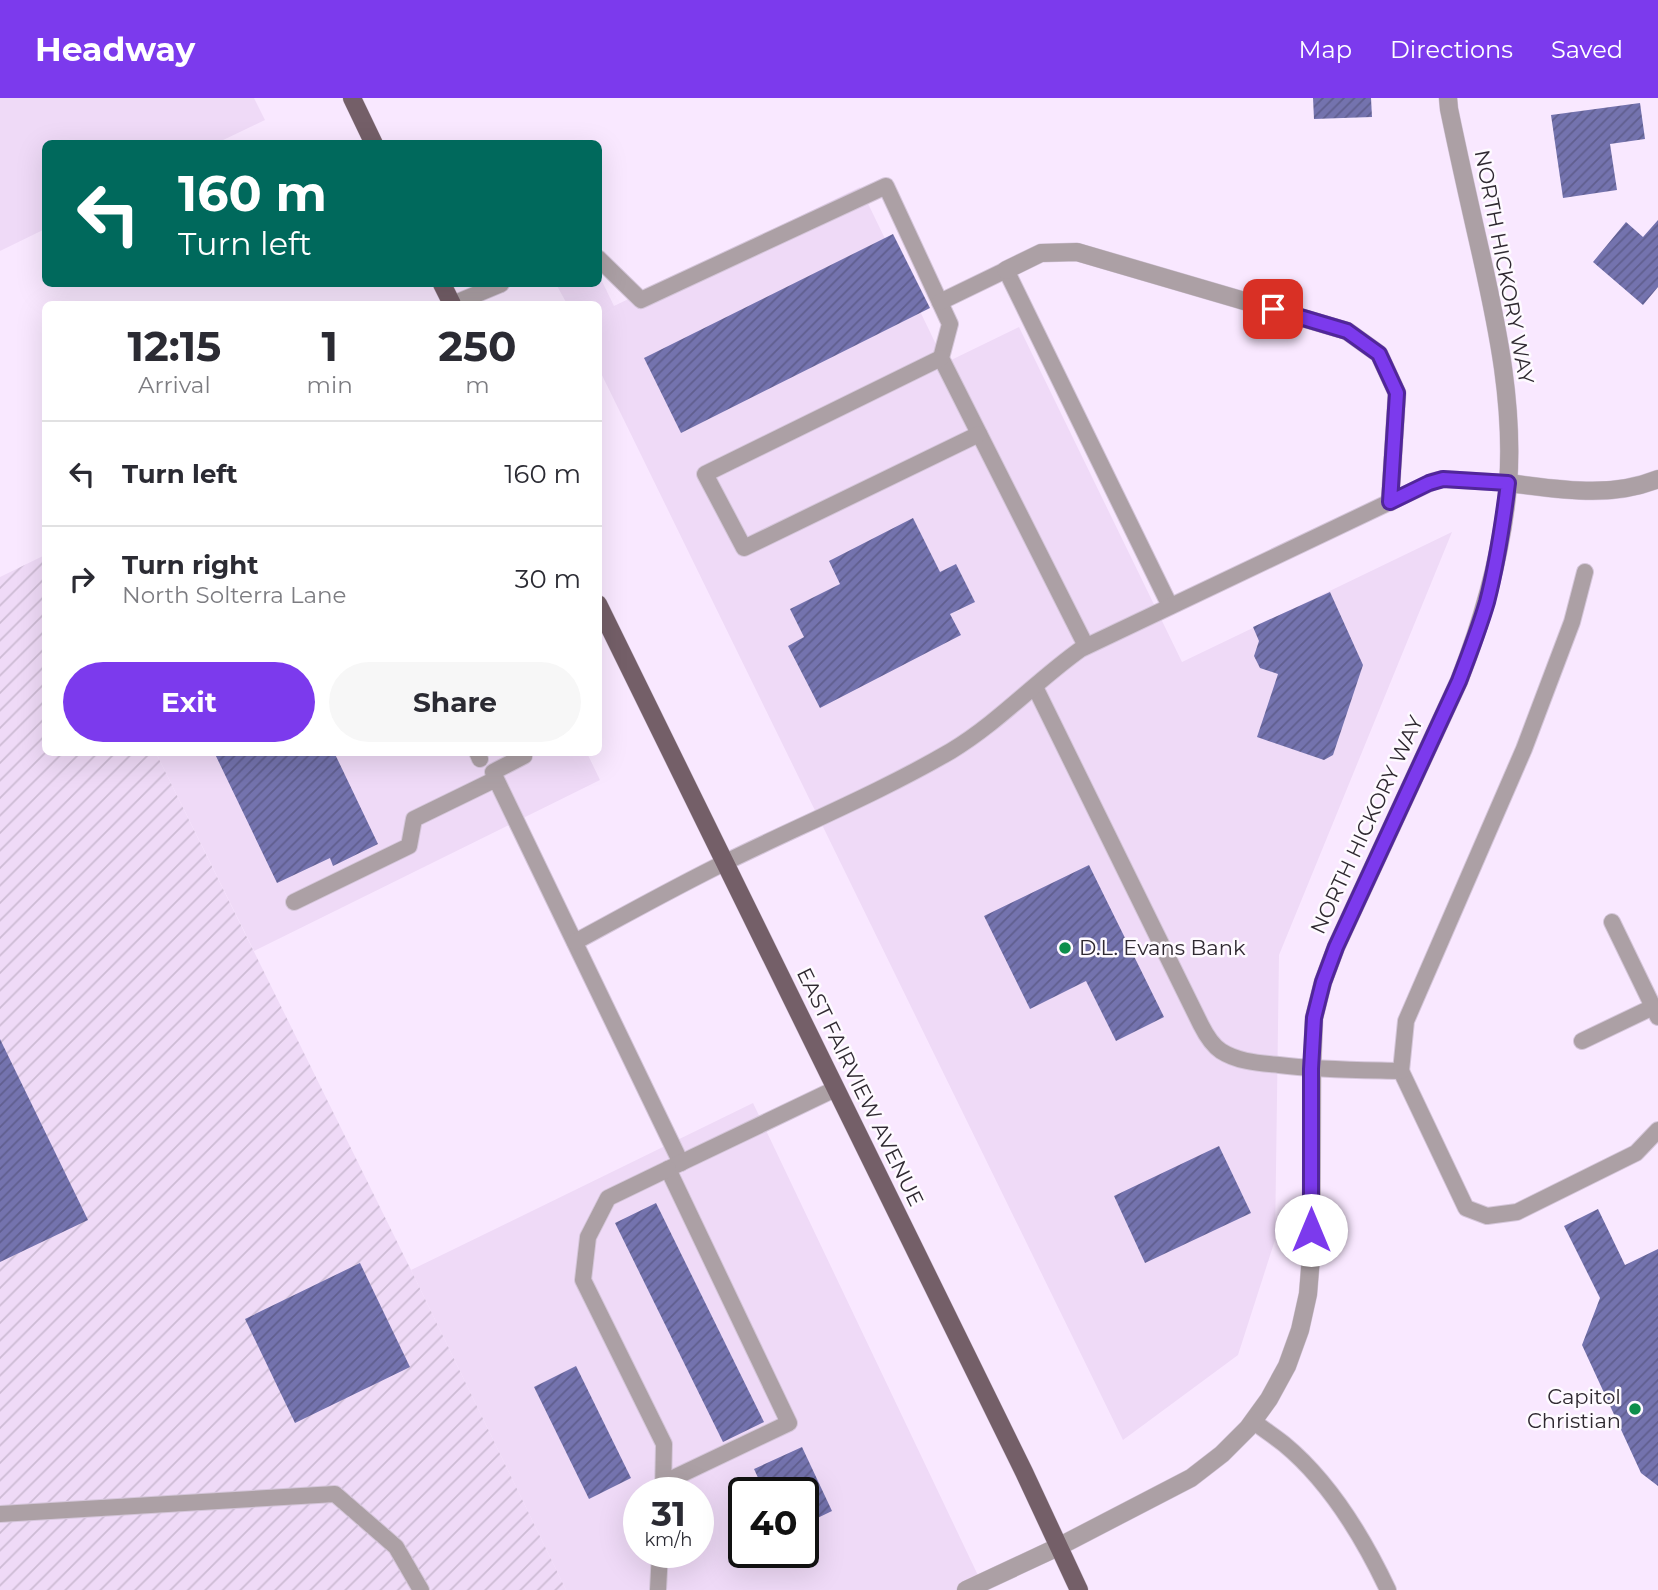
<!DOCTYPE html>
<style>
:root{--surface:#fff;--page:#f7f7f7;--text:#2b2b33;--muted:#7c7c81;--line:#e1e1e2;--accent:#7c3aed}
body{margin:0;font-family:Montserrat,sans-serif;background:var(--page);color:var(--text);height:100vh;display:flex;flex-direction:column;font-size:26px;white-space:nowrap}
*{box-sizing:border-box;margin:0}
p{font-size:23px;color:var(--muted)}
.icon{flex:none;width:38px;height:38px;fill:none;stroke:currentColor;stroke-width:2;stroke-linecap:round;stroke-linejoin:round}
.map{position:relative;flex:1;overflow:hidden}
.details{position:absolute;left:42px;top:203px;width:560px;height:455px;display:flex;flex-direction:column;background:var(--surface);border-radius:10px;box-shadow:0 7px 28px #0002}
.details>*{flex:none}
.top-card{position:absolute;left:42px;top:42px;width:560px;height:147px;border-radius:10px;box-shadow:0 7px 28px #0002;background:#00695c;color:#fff;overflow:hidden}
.speed{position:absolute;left:623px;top:1379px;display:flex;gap:14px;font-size:35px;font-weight:700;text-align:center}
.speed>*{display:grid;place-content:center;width:91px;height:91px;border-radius:50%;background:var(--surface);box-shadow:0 7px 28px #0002;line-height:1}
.speed small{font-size:18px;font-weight:400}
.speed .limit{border:4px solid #111;border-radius:10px;background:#fff;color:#111}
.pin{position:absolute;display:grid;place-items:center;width:60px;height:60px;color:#fff;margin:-30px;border-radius:14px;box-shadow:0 4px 10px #0006}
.me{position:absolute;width:77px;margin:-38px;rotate:0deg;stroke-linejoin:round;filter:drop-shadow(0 0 5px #0008)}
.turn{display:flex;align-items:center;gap:24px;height:147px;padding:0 21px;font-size:32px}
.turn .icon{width:91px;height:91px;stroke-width:2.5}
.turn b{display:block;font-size:49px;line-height:60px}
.eta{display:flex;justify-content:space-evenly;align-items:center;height:119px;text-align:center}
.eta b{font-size:42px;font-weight:700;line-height:49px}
.primary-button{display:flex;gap:14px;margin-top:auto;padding:14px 21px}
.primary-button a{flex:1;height:80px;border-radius:42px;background:var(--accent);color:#fff;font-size:28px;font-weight:700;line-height:80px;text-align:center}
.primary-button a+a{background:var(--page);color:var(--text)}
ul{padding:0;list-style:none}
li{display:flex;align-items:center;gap:21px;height:105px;padding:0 21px;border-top:2px solid var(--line)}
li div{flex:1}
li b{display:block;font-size:26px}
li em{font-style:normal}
header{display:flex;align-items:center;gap:42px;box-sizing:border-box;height:98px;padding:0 35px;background:var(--accent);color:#fff}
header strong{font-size:33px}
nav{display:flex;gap:38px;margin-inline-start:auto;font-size:24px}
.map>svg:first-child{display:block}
.built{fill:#efdaf7;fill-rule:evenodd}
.industrial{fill:url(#industrial-furrows)}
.building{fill:url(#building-hatch)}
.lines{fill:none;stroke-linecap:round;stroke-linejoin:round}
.service-casing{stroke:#d5c6da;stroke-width:18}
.minor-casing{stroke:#d5c6da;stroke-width:19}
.tertiary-casing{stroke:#d5c6da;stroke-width:19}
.primary-casing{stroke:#d5c6da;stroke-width:19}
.service{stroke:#aca0a5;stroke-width:16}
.minor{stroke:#aca0a5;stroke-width:18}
.tertiary{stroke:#aca0a5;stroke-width:18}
.primary{stroke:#745f68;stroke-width:18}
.route-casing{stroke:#51269a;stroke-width:18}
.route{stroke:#7c3aed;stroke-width:12}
.poi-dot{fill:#0d8e4b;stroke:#fefaff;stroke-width:2.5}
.labels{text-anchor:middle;stroke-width:5;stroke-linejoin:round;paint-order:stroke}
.street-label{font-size:21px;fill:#2f2931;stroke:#fefaff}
.poi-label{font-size:21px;fill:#2f2931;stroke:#fefaff;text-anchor:start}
</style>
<header>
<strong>Headway</strong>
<nav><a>Map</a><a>Directions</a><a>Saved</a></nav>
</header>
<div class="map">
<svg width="1658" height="1492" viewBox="0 0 1658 1492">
<defs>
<pattern id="industrial-furrows" width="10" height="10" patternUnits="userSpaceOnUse" patternTransform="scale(1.75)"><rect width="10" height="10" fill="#efdaf7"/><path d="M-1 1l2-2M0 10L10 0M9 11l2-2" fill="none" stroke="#cdbbd4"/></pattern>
<pattern id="building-hatch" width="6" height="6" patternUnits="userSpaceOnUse" patternTransform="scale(1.75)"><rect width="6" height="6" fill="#7473ae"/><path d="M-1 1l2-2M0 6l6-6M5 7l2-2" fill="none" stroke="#605e8e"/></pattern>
</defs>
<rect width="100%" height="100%" fill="#f9e8ff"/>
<g class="built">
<path d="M0,0h254l11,22 -48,23 -171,1 -1,85 -45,22z"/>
<path d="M860,89l85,176 74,-36 163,335 270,-130 -173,423 -4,285 -37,115 -115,85 -524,-1071 -1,-65h-31l-11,-20h42l1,-9 15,31z"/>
<path d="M156,655h431l13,27 -346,171z"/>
<path d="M753,1005l232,487h-419l-155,-320zM639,1395h59v59h-59zM744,1395h59v59h-59z"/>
</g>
<path class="industrial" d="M45,457l1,197 110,1 255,517 155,320h-566v-1013z"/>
<g class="building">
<path d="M1313,0h58l1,19 -58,2z"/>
<path d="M1640,5l5,36 -35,5 7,46 -54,8 -12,-83z"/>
<path d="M1658,122v67l-15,18 -50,-43 33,-40 17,15z"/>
<path d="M893,136l37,74 -249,125 -37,-75z"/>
<path d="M913,420l27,54 16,-8 19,38 -25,12 11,21 -141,73 -32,-62 16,-9 -14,-28 50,-25 -11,-23z"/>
<path d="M1330,494l33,73 -30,90 -9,5 -67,-23 21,-63 -18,-6 -6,-12 5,-15 -6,-14z"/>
<path d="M214,654h120l44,92 -45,22 -3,-8 -53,25z"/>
<path d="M1089,767l75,152 -48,24 -30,-60 -56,28 -46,-93z"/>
<path d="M0,941l88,181 -88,42z"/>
<path d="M1219,1048l32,67 -106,50 -31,-67z"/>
<path d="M656,1105l108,219 -41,20 -108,-219z"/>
<path d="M1598,1111l27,56 33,-16v237l-17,-13 -59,-128 18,-47 -36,-72z"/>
<path d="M360,1165l50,104 -115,56 -50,-104z"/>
<path d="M576,1268l55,112 -42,21 -55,-112z"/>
<path d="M802,1349l30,64 -29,14v-32h-38l-11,-24z"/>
</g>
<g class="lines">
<g class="service-casing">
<g id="service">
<path d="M598,160l43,42 245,-114 64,138 -9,34 145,288"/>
<path d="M940,204l66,-32 164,336"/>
<path d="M453,206l48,-20"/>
<path d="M941,260l-236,116 39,74 235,-114"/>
<path d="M1035,589l166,338c5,10 11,20 20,26 17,11 39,12 58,14 41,5 81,5 122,6l65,137 21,8 30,-4 119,-59 22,-23"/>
<path d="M477,654l3,7"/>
<path d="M493,674l31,-16 -1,-4"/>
<path d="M294,804l115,-56 5,-27 82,-40 185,384"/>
<path d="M1612,824l46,95"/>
<path d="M575,844c50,-27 100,-55 151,-80 75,-37 153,-69 225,-111 48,-29 85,-70 130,-102l353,-168 9,-2 65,4"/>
<path d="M1582,943l71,-34"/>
<path d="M1401,973l5,-50 118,-272 48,-127 13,-50"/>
<path d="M1253,1323c10,8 21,15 31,23 46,38 79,93 104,146"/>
<path d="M663,1385l126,-60 -121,-254 167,-80"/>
<path d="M663,1392l1,-46 -81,-164 5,-43 20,-39 60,-29"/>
<path d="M0,1416l335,-20 61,53 25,43"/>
<path d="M658,1492l2,-38"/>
</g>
</g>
<g class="minor-casing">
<g id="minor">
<path d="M1006,172l35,-17 36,-1 270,79 32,23 18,39 -7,109"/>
<path d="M1508,385c51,6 100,16 150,-4"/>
</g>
</g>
<g class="tertiary-casing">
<path id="tertiary" d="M966,1492l92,-43 133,-69 31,-24 26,-26 21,-29 18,-33 13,-36 8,-36 3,-37 1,-188 2,-51 9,-36 13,-35 123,-266c25,-64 43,-128 49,-196 6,-78 -10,-155 -27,-231 -11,-48 -22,-97 -32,-145l-1,-11"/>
</g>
<g class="primary-casing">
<g id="primary">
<path d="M352,0l22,46"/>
<path d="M442,186l10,20"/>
<path d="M598,506l426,868 55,118"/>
</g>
</g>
<use href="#service" class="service"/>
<use href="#minor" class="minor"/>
<use href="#tertiary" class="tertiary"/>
<use href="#primary" class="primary"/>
</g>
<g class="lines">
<g class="route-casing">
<path id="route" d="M1273,211l74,22 32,23 18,39 -7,109 39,-19 14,-4 65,4c-5,40 -11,80 -21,119 -8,27 -18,53 -28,79l-123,266 -13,35 -9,36 -3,51v161"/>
</g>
<use href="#route" class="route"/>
</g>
<g class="poi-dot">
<circle cx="1065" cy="850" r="7"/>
<circle cx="1635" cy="1311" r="7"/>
</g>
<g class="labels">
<g class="street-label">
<text transform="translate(1504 169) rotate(79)" y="7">NORTH HICKORY WAY</text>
<text transform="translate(1367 727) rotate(-65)" y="7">NORTH HICKORY WAY</text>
<text transform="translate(860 989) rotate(64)" y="7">EAST FAIRVIEW AVENUE</text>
</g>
<g class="poi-label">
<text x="1079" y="857">D.L. Evans Bank</text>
<text x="1621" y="1306" text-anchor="end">Capitol<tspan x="1621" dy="24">Christian</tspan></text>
</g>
</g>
</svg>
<div class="speed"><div>31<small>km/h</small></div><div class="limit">40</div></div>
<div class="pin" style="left:1273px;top:211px;background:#d93025"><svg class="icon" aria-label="arrive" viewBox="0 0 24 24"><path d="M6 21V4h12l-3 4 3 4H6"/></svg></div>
<svg class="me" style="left:1311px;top:1132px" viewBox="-20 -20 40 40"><circle r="19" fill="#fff"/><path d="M0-13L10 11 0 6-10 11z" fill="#7c3aed"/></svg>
<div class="top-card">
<div class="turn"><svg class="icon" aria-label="left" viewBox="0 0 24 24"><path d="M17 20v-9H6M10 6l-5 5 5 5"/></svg><div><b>160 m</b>Turn left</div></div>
</div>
<section class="details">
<div class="eta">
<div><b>12:15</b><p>Arrival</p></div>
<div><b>1</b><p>min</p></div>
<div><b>250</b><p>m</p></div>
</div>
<ul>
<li><svg class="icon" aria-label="left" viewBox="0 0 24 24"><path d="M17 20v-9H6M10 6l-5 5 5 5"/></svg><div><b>Turn left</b></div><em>160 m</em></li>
<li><svg class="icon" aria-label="right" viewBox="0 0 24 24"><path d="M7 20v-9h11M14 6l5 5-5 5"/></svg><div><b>Turn right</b><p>North Solterra Lane</p></div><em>30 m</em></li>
</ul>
<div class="primary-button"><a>Exit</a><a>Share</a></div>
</section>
</div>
